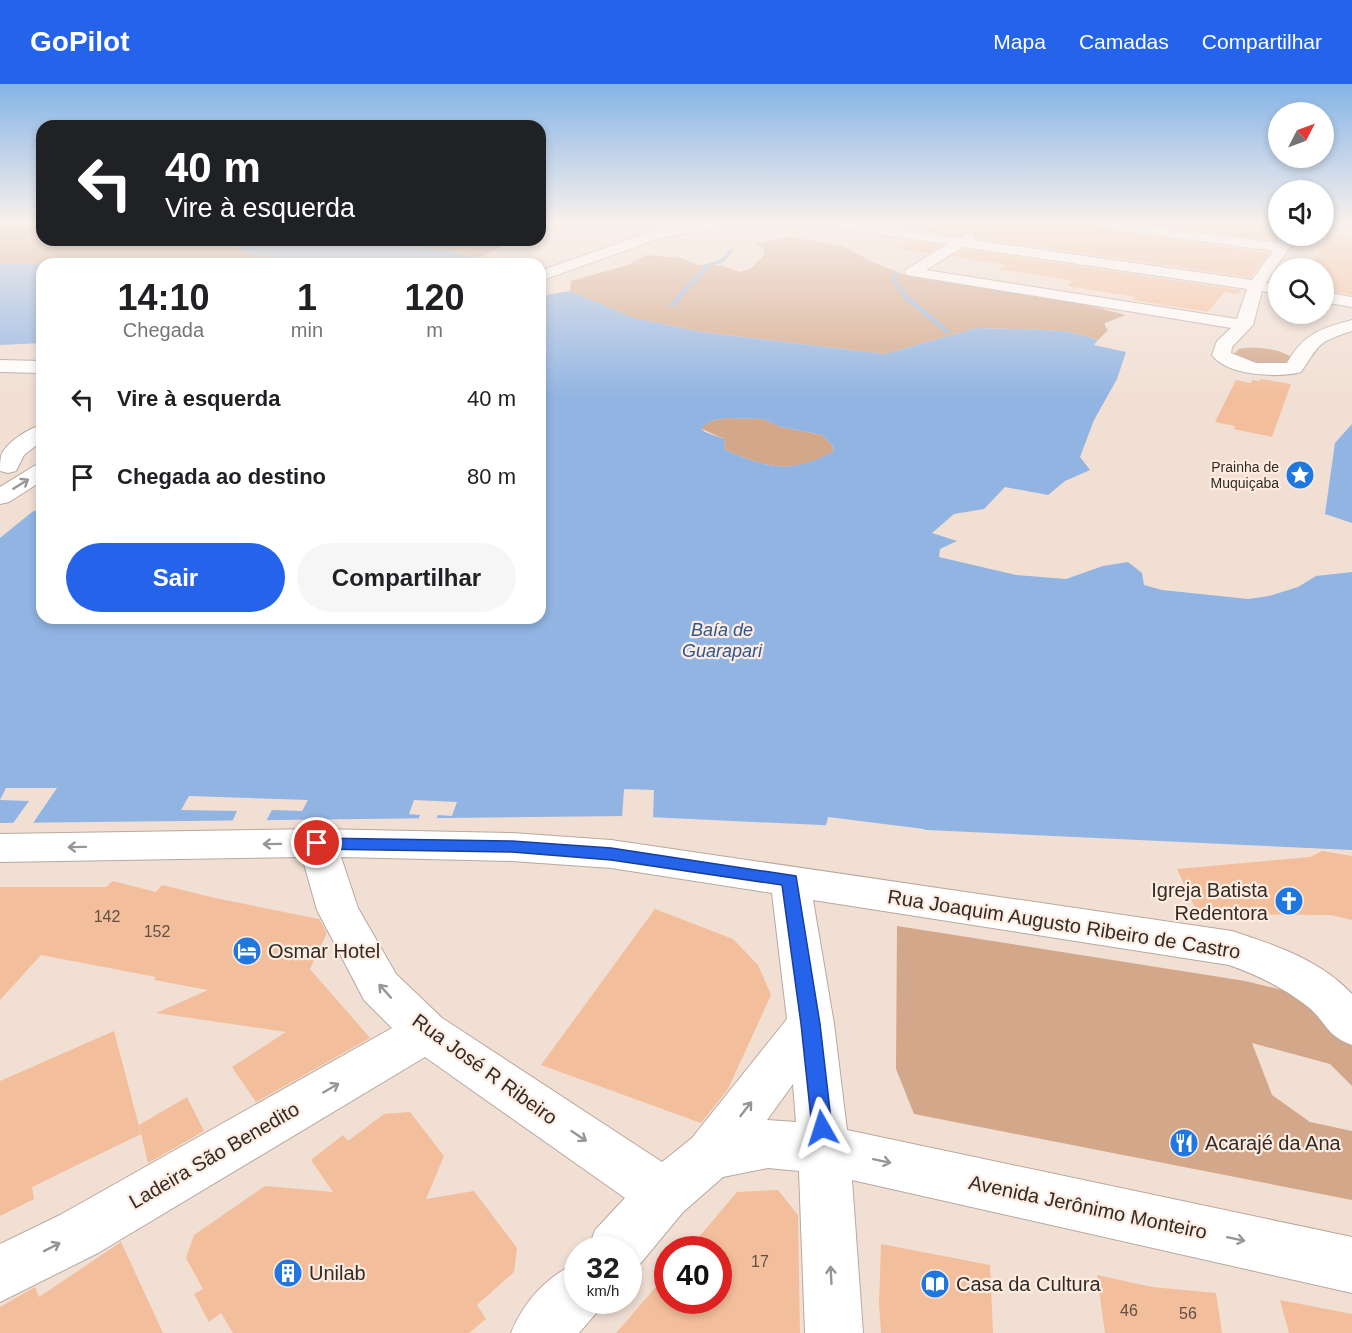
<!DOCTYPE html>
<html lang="pt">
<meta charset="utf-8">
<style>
:root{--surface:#fff;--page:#f6f6f6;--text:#202124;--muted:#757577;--accent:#2563eb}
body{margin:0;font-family:Arial,sans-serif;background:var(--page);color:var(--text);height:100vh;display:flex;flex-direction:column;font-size:22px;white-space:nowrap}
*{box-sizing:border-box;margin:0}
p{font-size:20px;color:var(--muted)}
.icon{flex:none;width:33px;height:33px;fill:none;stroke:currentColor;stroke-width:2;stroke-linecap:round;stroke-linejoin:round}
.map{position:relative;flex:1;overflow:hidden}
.panel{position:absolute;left:36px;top:174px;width:510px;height:366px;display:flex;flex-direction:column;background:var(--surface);border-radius:18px;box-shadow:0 3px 9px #0003}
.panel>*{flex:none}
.banner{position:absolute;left:36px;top:36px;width:510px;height:126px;border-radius:18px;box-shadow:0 3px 9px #0003;background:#202124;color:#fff;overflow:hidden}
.needle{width:39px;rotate:48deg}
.fabs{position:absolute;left:1268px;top:18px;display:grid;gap:12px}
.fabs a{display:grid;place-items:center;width:66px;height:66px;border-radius:50%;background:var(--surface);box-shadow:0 3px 9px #0003;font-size:30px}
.speed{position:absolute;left:564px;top:1152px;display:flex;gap:12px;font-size:30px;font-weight:700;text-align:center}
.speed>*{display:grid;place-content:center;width:78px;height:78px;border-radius:50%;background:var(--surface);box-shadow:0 3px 9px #0003;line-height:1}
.speed small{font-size:15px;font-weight:400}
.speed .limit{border:9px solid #d22;background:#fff;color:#111}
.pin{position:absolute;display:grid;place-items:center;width:51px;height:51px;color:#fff;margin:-26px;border:3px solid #fff;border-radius:50%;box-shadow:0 2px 6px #0007}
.me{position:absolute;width:66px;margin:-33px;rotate:354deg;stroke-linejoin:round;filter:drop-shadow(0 0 4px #0008)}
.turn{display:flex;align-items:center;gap:21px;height:126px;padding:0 30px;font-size:27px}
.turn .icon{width:78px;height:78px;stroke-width:2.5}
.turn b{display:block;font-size:42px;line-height:51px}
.eta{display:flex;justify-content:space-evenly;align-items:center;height:102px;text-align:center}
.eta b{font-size:36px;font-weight:600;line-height:42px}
.primary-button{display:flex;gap:12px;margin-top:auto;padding:12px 30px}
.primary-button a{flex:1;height:69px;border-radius:36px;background:var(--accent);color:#fff;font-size:24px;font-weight:600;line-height:69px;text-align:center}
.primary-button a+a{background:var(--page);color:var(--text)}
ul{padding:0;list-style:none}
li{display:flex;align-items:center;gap:18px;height:78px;padding:0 30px}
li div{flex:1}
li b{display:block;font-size:22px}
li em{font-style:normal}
header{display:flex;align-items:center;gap:36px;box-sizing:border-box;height:84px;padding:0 30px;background:var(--accent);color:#fff}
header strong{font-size:28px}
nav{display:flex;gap:33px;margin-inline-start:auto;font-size:21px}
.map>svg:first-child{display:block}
.green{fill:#d3a78a}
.water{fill:#91b4e2;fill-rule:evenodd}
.pier{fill:#f1dfd4}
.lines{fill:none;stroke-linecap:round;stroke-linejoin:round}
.stream{fill:#91b4e2;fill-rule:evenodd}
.building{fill:#f3be9b}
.minor-casing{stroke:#b9a89e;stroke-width:2}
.major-casing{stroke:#b9a89e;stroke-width:2}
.minor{fill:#fff;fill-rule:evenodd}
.major{fill:#fff;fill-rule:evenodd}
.oneway{stroke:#989593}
.route{fill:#2563eb;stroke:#184099;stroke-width:1.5}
.labels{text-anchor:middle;stroke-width:4.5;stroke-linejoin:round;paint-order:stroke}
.far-poi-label{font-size:14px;fill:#322b27;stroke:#feece1;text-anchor:end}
.near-number-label{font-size:16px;fill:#625044}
.water-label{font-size:18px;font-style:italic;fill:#2c5892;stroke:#feece1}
.near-poi-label{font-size:20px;fill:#322b27;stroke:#feece1;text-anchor:start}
.near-street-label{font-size:20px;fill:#322b27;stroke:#feece1}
</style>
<header>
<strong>GoPilot</strong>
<nav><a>Mapa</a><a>Camadas</a><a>Compartilhar</a></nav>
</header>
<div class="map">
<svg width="1352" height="1249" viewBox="0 0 1352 1249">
<rect width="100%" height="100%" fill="#f1dfd4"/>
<g class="green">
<path d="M0,140h42v16h178l25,12 22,4 4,5 -7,3h-264z"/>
<path d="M789,153l54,9 30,16 34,14 180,29 39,10 -21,8v3l3,4 -10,10 -28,-8 -22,-2 -71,-2 -92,26 -184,-22 -67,-14 -64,-27 1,-10 57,-16 18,-10 35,3 18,7h22l18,7 11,-3 15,-15 -2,-6 -7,-4z"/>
<path d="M369,156h144l-34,18 -32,-7 -53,-6z"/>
<path d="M1245,264c16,-1 35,1 48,10l-1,6 -32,1 -24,-8 -2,-3 5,-5z"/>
<path d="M726,334l37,1 18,8 41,8 10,10 2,7c-44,23 -66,16 -109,-2l-1,-11 -24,-11 11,-7z"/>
<path d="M897,842l348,55 66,16 41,39v50l-22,-22 -78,-21 20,52 38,27 42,9v69l-438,-86 -18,-45z"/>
</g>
<g class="water">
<path d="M220,156h149l25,5 53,6 54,12 -237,1 7,-3 -4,-5 -22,-4z"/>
<path d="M0,180h68h-26v79l-42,2z"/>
<path d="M570,207l64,27 67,14 184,22 92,-26 71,2 22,2 28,8 -4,5 32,7 -9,27 -23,41 -14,37 10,13 -25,11 -17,14 -43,-8 -21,22 -30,5 -22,19 25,8 -17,8 -1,8 77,18 50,4 37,-13 25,-4 14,11 2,12 18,5 86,9 21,-3 29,-9 18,-11 36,-4v278l-724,-34 -628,7v-285l32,-26 10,-4v110h498v-322zM726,334l37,1 18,8 41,8 10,10 2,6c-43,24 -66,17 -109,-1l-1,-11 -19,-7 -4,-4 10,-7z"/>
<path d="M1352,340v99l-27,-9 10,-71z"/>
</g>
<g class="pier">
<path d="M6,704h51l-26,38h-20l18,-25 -29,-1z"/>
<path d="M624,705l30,1 -1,29 -31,-1z"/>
<path d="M189,712l119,4 -6,11 -30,-1 -7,13 -34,1 6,-13 -56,-1z"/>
<path d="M414,716l43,2 -5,14 -14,-1 -2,6h-18l2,-6 -11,-1z"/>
<path d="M828,733l96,12v5l-99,-5z"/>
</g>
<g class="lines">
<g class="stream">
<path d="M731,164l4,1 -11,13 -14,4 -36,40h-4v-2l36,-40 14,-4z"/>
<path d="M895,188l4,1 -3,8 13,16 41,34v2h-4l-41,-34 -13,-18z"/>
</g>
</g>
<g class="building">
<path d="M936,140h158l9,6 166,23 -18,25 -273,-40 -1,-3 -7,-4 -12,5 -33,-5z"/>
<path d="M1149,140h129v17z"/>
<path d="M1329,151l23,3v57l-29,-5v-22l-13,-1z"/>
<path d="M909,157l32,4 -12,8 -31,-5z"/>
<path d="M963,165l278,41 -3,4 -14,-2 -16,20 -75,-12 3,-3 -69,-11 6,-5 -74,-12 7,-4 -54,-9z"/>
<path d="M1261,295l30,5 -19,53 -38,-8 1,-3 -20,-4 21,-42 15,3 1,-3 8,1z"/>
<path d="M1322,767l30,5v64l-21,-5 -133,-1 -21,-45 133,-12z"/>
<path d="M113,797l43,11 6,-7 53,13 104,21 8,14 -17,36 60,69 -114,64 -24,-35 54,-35 -130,-19 52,-23 -54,-10 2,-3 -115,-22 -41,45v-113h106z"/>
<path d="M655,825l78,30 25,26 13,30 -43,94 -27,34 -160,-58z"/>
<path d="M114,947l27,103 -109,53 2,12 -34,17v-135z"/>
<path d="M187,1013l17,34 -56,32 -9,-38z"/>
<path d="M410,1028l34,44 -18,43 48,-8 43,57 -3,24 -37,33 9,14 -17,14h-236l-12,-20 -12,9 -15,-28 9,-5 -17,-31 8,-23 71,-49 68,6 -22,-32 32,-25 5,6 36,-27z"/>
<path d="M778,1106l20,25 2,118h-184l52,-60v27h50v-50h-30l49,-58z"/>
<path d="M121,1158l42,91h-163v-26l35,-20 4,10z"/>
<path d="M881,1160l109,21 3,68h-112l-2,-30z"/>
<path d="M1097,1191l55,12 64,6 6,40h-117z"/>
<path d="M1280,1216l72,14v19h-63z"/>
</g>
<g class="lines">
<g class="minor-casing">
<g id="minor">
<path d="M830,140h33l95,14 11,-5 7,4 -2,3 278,40 21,-29 -170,-23 -7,-4h36l147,19 9,-7h13l-14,15 -21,32 12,1v10l-16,-3 -9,34 -21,22 -1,6 25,10h31c16,-29 34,-35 65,-43v11c-36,12 -31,12 -51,41 -23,6 -74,4 -89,-17l5,-14 14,-13 -324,-53 -3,-3 3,-3 40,-25 -110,-16zM963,163l284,42 -10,30 -311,-49z"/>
<path d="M1323,208l29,5v10l-29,-5z"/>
<path d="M0,276l42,1v12l-42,-1z"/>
<path d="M42,341v16l-18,14 -8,16 -8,2 -8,-2c0,-5 0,-10 1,-15 4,-13 28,-28 41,-31z"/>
<path d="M317,745l195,4 99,7 621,91c43,14 88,29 120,63v51c-27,-10 -25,-23 -45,-39 -24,-19 -50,-31 -78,-41l-416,-65 21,124 13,106 505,107v56l-500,-113 11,153h-58l-6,-162 -31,-3 -45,9 -40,35 -48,58 -7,2v-22h-40l7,-20 30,-32 -200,-141 -327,196 -98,49v-58l60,-29 332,-187 -28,-28 -47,-90 -15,-53 -302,5v-28zM341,773l171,4 99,7 161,25 15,126 -95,119 -30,24 -220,-144 -46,-44 -38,-66zM793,1000l3,38 -29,-2z"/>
<path d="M578,1179v37h24l-4,11 -19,22h-68c12,-30 36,-58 67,-70z"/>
</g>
</g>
<g class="major-casing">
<g id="major">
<path d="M673,140h55l-7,4 -58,9 -123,44v-10z"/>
<path d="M42,380v17l-33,21 -9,2v-17l34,-21z"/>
</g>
</g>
<use href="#minor" class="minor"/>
<use href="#major" class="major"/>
</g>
<defs><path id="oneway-shaft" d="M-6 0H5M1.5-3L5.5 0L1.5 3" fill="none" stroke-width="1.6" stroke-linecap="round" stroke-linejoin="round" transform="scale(1.5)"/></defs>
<g class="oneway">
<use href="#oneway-shaft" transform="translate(21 400) rotate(-32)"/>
<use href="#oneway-shaft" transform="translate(272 760) rotate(179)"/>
<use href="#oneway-shaft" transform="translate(77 763) rotate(179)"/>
<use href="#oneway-shaft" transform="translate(385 907) rotate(-132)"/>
<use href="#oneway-shaft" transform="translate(331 1004) rotate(-30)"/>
<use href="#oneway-shaft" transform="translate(746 1025) rotate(-52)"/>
<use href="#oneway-shaft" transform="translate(579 1052) rotate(34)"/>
<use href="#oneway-shaft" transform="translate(882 1077) rotate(12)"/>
<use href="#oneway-shaft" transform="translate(1236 1155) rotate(12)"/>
<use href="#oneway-shaft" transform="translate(52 1163) rotate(-27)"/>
<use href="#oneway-shaft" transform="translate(831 1191) rotate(-93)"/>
</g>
<linearGradient id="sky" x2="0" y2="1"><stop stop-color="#85b4e6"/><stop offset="0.44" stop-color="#f9f1ec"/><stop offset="1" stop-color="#f9f1ec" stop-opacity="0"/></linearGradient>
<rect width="1352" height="315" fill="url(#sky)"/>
<path class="route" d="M317,754l195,3 99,7 185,28 24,148 12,104 -3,7 -7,3 -7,-3 -3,-7 -11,-104 -19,-139 -171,-25 -99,-8 -195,-3 -6,-2 -2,-4 2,-4z"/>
<defs>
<g id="sight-disc" transform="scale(1.5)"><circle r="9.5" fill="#1f77e0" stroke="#feece1"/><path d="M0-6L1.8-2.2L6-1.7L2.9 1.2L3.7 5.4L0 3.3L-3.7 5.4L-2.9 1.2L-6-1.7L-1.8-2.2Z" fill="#fff"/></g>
<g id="church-disc" transform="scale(1.5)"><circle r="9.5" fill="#1f77e0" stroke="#feece1"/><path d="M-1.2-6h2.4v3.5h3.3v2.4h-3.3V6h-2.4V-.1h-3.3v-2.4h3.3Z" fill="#fff"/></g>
<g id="hotel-disc" transform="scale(1.5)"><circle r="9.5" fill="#1f77e0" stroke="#feece1"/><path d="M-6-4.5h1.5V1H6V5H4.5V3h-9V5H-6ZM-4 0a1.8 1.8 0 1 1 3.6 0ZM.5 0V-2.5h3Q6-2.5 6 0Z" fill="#fff"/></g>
<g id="restaurant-disc" transform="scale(1.5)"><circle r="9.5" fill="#1f77e0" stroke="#feece1"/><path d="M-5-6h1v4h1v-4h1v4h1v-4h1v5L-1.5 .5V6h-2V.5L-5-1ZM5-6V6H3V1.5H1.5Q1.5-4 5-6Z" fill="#fff"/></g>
<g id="building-disc" transform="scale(1.5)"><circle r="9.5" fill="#1f77e0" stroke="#feece1"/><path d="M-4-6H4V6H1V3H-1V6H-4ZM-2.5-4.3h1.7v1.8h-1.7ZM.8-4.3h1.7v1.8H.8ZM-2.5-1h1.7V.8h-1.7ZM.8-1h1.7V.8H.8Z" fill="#fff"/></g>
<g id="library-disc" transform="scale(1.5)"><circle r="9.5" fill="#1f77e0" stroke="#feece1"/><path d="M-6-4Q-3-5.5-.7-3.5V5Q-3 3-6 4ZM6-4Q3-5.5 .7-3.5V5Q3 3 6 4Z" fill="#fff"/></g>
</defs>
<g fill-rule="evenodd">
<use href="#sight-disc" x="1300" y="391"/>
<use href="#church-disc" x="1289" y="817"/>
<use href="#hotel-disc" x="247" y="867"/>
<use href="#restaurant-disc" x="1184" y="1059"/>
<use href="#building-disc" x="288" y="1189"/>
<use href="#library-disc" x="935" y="1200"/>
</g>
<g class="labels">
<g class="far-poi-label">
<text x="1279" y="388">Prainha de<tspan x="1279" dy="16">Muquiçaba</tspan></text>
</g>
<g class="near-number-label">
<text x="107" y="838">142</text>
<text x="157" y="853">152</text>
<text x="760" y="1183">17</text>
<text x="1129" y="1232">46</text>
<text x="1188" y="1235">56</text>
</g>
<g class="water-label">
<text x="722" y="552">Baía de<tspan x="722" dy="21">Guarapari</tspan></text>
</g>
<g class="near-poi-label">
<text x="1268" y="813" text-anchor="end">Igreja Batista<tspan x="1268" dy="23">Redentora</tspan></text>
<text x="268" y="874">Osmar Hotel</text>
<text x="1205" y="1066">Acarajé da Ana</text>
<text x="309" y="1196">Unilab</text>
<text x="956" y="1207">Casa da Cultura</text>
</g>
<g class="near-street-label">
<text transform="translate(1064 840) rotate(9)" y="7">Rua Joaquim Augusto Ribeiro de Castro</text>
<text transform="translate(485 985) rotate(36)" y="7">Rua José R Ribeiro</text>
<text transform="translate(214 1071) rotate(-30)" y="7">Ladeira São Benedito</text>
<text transform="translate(1088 1123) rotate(12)" y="7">Avenida Jerônimo Monteiro</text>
</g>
</g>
</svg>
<div class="fabs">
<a><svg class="needle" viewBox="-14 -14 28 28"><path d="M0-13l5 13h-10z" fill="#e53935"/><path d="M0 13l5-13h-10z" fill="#757577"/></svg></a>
<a><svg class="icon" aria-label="sound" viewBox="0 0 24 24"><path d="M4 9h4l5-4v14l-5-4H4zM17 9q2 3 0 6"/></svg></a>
<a><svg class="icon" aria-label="search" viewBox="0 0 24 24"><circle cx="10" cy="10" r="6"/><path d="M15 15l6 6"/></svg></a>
</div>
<div class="speed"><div>32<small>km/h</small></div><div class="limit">40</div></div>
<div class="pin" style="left:317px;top:759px;background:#d93025"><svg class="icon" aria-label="arrive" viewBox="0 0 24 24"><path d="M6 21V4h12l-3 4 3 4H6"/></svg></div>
<svg class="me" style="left:822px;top:1044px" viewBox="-20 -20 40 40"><path d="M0-17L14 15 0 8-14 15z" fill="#2563eb" stroke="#fff" stroke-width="4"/></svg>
<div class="banner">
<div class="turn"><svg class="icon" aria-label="left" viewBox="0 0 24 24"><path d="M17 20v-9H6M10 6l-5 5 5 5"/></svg><div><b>40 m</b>Vire à esquerda</div></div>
</div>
<section class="panel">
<div class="eta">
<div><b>14:10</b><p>Chegada</p></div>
<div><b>1</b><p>min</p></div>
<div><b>120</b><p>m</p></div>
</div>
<ul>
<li><svg class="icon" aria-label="left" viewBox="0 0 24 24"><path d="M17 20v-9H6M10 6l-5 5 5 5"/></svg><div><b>Vire à esquerda</b></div><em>40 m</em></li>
<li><svg class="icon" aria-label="arrive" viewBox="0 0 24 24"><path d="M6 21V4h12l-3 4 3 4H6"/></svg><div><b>Chegada ao destino</b></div><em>80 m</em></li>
</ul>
<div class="primary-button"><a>Sair</a><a>Compartilhar</a></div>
</section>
</div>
